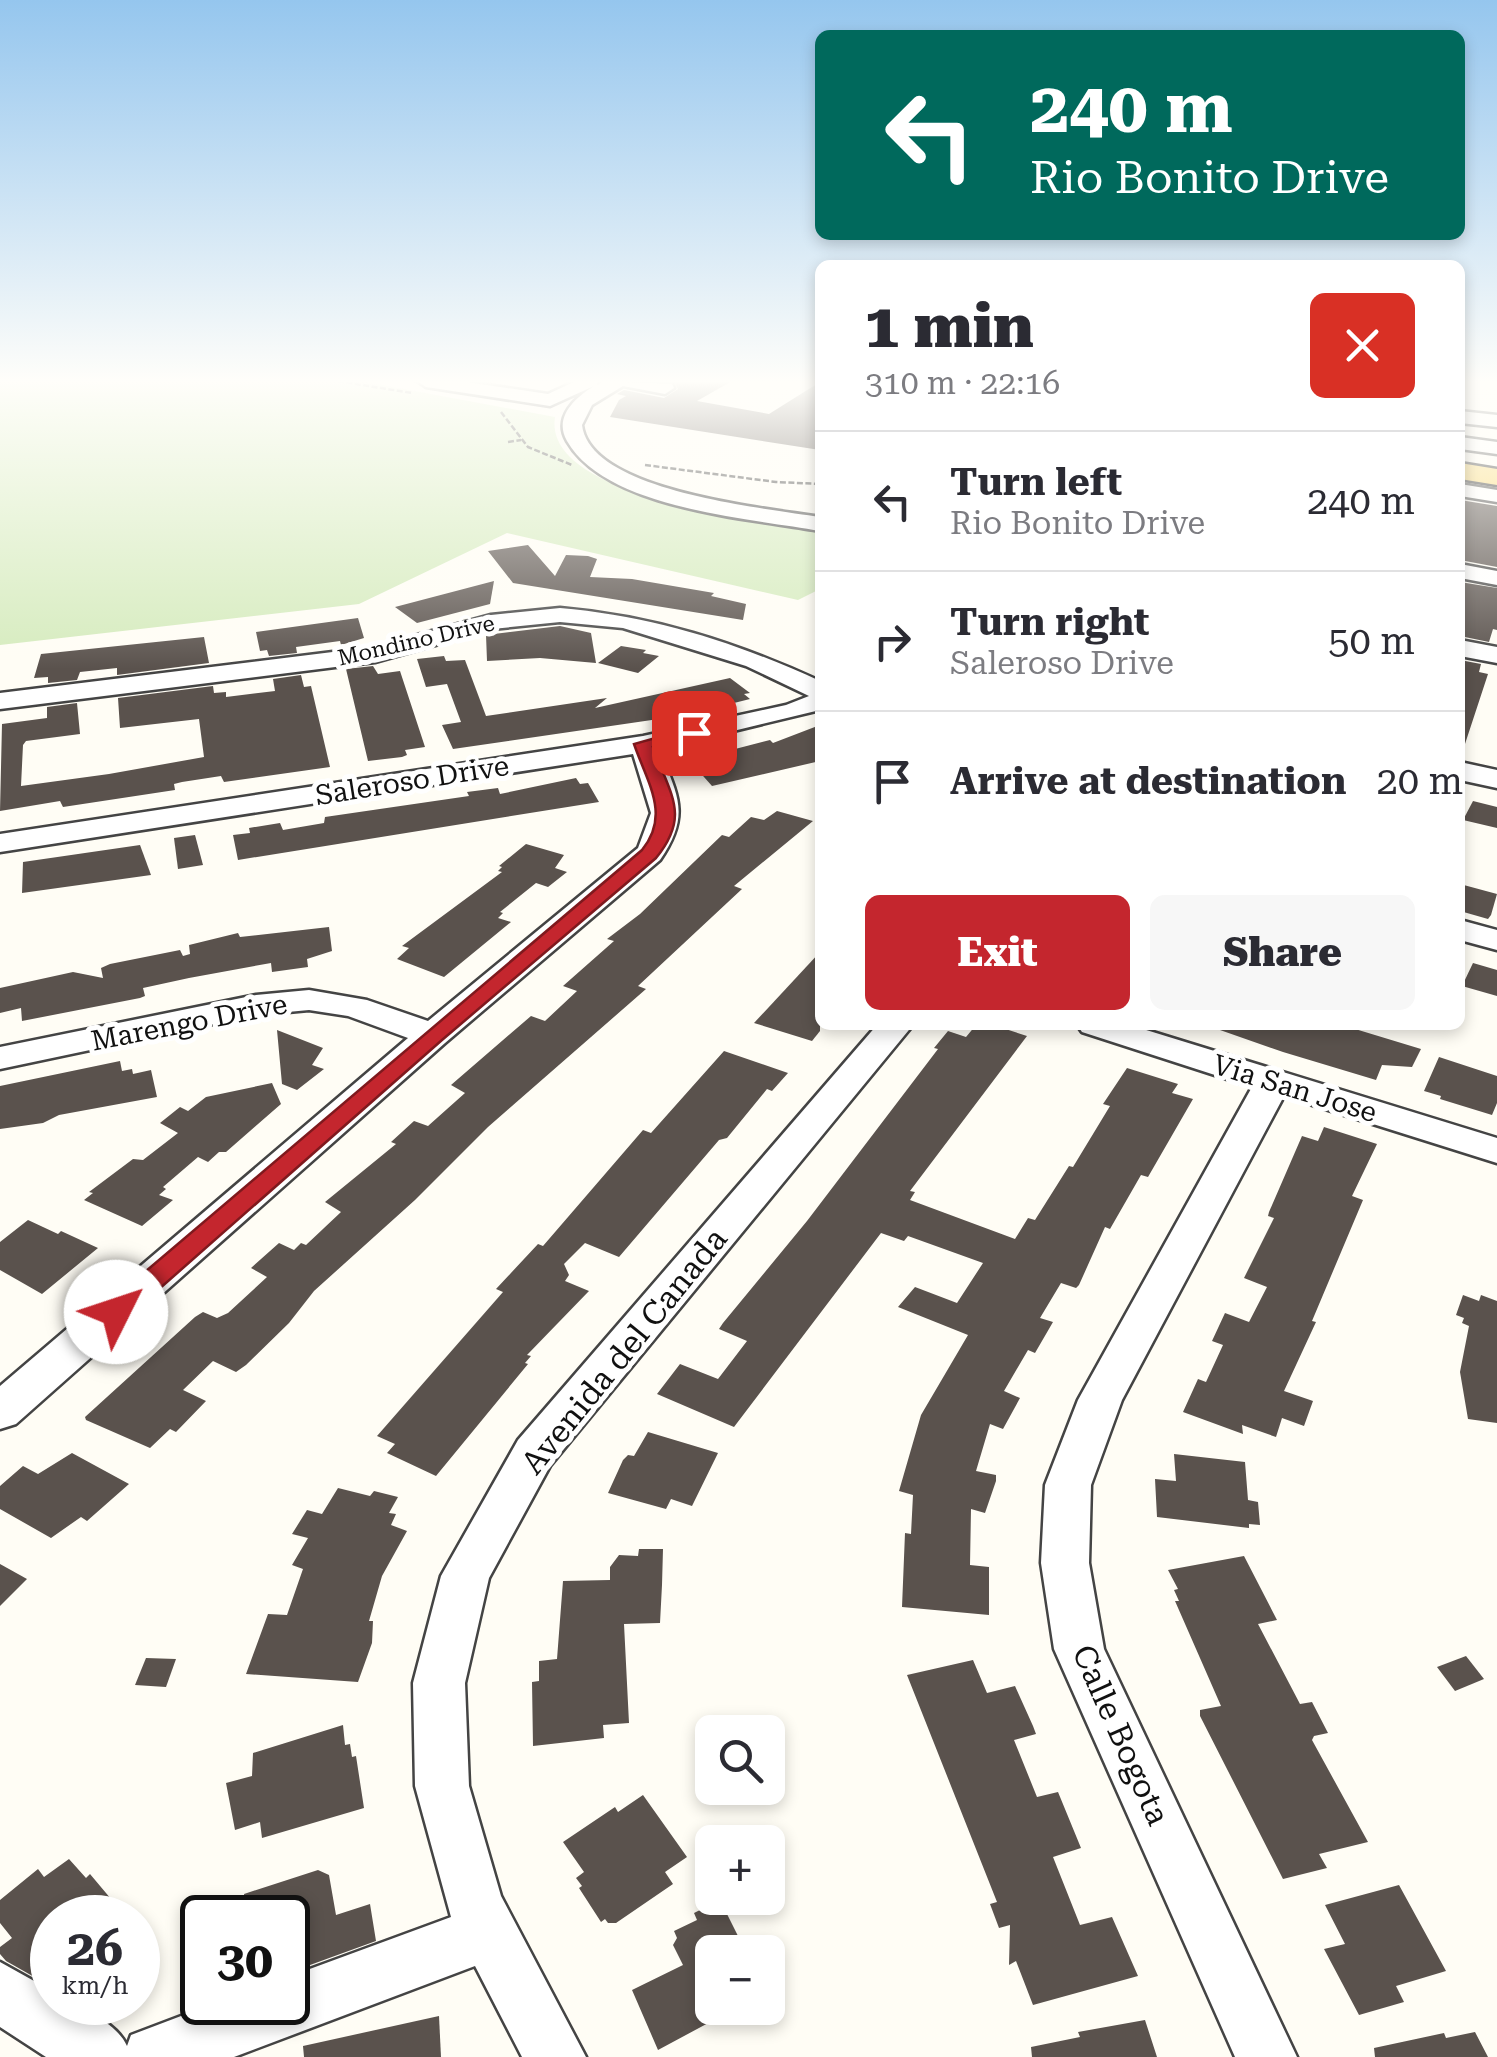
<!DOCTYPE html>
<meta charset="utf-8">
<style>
:root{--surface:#fff;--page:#f7f7f7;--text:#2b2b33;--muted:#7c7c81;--line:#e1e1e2;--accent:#c4262e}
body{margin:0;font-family:"Roboto Serif",serif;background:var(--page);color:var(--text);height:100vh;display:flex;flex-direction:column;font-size:38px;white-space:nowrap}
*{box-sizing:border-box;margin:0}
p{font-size:32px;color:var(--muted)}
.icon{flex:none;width:55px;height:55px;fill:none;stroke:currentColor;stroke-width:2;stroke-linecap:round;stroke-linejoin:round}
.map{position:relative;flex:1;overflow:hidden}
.side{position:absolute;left:815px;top:260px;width:650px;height:770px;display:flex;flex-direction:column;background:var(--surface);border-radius:15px;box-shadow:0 5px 15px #0003}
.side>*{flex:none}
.banner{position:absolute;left:815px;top:30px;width:650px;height:210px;border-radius:15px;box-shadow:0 5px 15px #0003;background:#00695c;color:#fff;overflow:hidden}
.controls{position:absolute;left:695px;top:1715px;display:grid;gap:20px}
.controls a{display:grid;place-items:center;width:90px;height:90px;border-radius:15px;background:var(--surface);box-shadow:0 5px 15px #0003;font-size:50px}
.speed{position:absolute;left:30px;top:1895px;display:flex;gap:20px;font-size:50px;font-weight:700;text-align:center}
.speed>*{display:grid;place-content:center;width:130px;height:130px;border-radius:50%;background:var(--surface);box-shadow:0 5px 15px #0003;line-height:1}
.speed small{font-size:25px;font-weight:400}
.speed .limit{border:5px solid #111;border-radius:15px;background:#fff;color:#111}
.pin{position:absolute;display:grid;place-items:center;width:85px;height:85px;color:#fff;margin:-42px;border-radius:20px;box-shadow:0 5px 15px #0006}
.me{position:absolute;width:110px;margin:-55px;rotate:49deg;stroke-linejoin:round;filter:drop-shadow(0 0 8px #0008)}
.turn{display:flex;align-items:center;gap:35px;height:210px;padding:0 50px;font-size:45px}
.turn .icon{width:130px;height:130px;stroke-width:2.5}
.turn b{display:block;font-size:70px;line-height:85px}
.round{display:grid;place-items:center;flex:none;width:105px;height:105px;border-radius:15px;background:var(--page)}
.overview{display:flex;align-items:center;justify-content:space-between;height:170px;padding:0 50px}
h1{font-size:60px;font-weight:800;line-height:75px}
.button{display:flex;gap:20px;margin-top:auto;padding:20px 50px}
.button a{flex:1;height:115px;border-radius:15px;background:var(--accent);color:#fff;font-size:40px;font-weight:800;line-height:115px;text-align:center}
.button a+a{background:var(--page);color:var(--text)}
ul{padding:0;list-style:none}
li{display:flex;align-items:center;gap:30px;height:140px;padding:0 50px;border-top:2px solid var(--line)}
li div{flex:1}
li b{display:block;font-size:38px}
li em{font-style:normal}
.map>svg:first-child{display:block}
.green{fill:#d5ebbd}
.building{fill:#5a524d}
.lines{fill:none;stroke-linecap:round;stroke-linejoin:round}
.minor-casing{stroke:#444;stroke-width:5}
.major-casing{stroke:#222;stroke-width:5}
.path{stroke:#333;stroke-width:2.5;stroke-dasharray:6 2.5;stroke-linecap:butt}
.minor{fill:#fff;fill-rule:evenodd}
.major{fill:#f9d66b;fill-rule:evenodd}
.route{fill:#c4262e;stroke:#7f191e;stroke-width:2.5}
.labels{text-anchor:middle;stroke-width:10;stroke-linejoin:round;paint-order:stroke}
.far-street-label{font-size:22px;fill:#111;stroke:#fff}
.street-label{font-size:28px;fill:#111;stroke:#fff}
.near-street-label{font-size:32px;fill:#111;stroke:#fff}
</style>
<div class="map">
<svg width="1497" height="2057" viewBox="0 0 1497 2057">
<rect width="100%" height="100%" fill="#fffdf5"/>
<path class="green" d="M0,381h361l194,36c-13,81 209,104 265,115v57l-22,11 -291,-67 -148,71 -359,41z"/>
<g class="building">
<path d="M673,381h59l-35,20 72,13 51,-32v68l-210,-33 9,-17 7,-4 -9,-2 7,-4 40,8 14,-9z"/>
<path d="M1460,500l37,6v61l-37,-7z"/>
<path d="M528,545l27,31 11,-21 22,1 9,3 -7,18 42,2 82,14 -3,3 35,8 -3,16 -230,-37 -25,-32z"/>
<path d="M494,581l-4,23 -73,19 -22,-16z"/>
<path d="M1460,582l37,6v42l-4,-1 -4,13 -29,-6z"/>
<path d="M358,618l6,20 -23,7 -1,-4 -44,6 1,6 -28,3 -2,-6 -7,1 -4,-19z"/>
<path d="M560,626l31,7 5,30 -56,-5 -53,3 -1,-26z"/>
<path d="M204,637l5,26 -92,12v-7l-37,4 -3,8 -29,3v-6l-14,1 7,-24z"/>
<path d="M621,646l25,4 -3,3 16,3 -21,17 -40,-10z"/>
<path d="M444,656l2,5 19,-1 21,56 121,-18 -12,10 135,-30 20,15 -6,1 6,5 -64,16 -233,34 -11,-24 19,-3 -14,-38 -21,3 -9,-28z"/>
<path d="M1460,660l21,4 -2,8 9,2 -24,73 -4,-1z"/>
<path d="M373,666l5,8 22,-3 25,76 -20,3 2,5 -5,2 -34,4 -22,-92z"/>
<path d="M301,675l3,12 7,-1 19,81 -106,15 -3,-6 -39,6 -8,2 1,6 -112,17 -3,-6 -60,10 2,-87 45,-6v-11l30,-4 3,31 -54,7 -3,4 -2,41 88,-12 95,-17 -5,-38 -79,9 -2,-30 95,-12 1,7 12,-1v5l49,-6 -2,-12z"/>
<path d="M820,725v36l-108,25 -16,-18 24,-8 -8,-5 58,-15 3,3z"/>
<path d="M576,778l4,6 8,-1 11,19 -361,58 -5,-25 17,-2 -1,-5 31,-5 3,7 41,-7 1,-6 144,-21 -2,-4 31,-4 2,6z"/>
<path d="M1473,801l24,6v21l-34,-8z"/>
<path d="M777,811l36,10 -79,65 8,3 -104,97 8,3 -158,138 -73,73 -101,91 -25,32 -43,42 -10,7 -23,-11 -30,29 23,11 -30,31 -6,-3 -20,19 -64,-28 -1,-3 110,-100 8,-5 14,6 11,-5 39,-36 -16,-9 28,-25 15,7 7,-7 5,2 35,-33 -16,-10 71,-58 -5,-2 23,-21 14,5 37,-33 -14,-8 80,-69 14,5 32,-30 -14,-5 51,-45 -7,-2 33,-25 82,-79 7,2 22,-20 13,3z"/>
<path d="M195,835l8,30 -25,4 -4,-31z"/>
<path d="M526,844l38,11 -9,13 12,4 -19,15 -12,-4 -36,29 3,1 -5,5 13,4 -67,55 -47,-18 12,-11 -7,-2 100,-74 -4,-1 4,-4 -3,-1z"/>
<path d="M140,845l11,30 -129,18 1,-31z"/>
<path d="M1460,884l37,10 -6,21 -3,4 -28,-8z"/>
<path d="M329,927l3,24 -25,8 1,8 -36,5 -1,-9 -82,15 -46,10 2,8 -5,2 -118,23 -1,-13 -21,5v-25l73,-16 30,6 -2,-10 9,-4 70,-14 3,6 7,-2 -1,-9 49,-12 2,4z"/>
<path d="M820,952v79l-8,10 -58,-18z"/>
<path d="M1473,963l24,7v26l-35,-10z"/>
<path d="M976,1025h17l34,11 -117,155 5,1 -5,8 105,39 13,-21 7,2 34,-54 4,1 37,-61 -7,-2 24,-36 51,16 -6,9 21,6 -45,78 -7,-2 -31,54 -5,-2 -26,58 -3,3 -15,-5 -21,35 13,4 -18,31 -7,-3 -24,41 16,7 -17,31 -13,-5 -14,47 20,4v6l-11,32 -14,-4 -1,56 19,2v48l-87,-8 3,-74 6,1 2,-39 -14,-4 22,-76 47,-80 -70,-28 17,-20 42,16 26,-40 -75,-27 -4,5 -23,-8 -147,194 -77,-33 23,-30 38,15 29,-38 -28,-12 4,-6 84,-102 131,-172 -4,-1 14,-17 18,6z"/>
<path d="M1221,1025h121l79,24 -9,18 -30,-2 -6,15 -93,-28 -63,-22z"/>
<path d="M277,1030l46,18 -11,17 12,4 -27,21 -15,-6z"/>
<path d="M724,1051l64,22 -16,18 -5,-2 -40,49 -8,2 -100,117 -34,-14 -21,21 5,11 -4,6 24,10 -62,64 4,1 -6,7 3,1 -92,112 -49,-23 8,-9 -18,-8 126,-144 -7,-3 42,-45 5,2 100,-116 8,3z"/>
<path d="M1439,1057l58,19v27l-5,12 -52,-16 1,-3 -17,-5z"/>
<path d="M120,1061l2,10 10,-2 1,5 18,-4 6,27 -98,18 -16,8 -43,6v-43z"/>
<path d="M272,1083l9,21 -55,48h-7l-11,10 -10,-5 -35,30 3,2 -7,6 14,5 -31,26 -58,-26 9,-7 -4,-1 44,-33 10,1 35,-27 -18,-10 20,-16 8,4 18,-14z"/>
<path d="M1324,1127l53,17 -25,52 11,4 -51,121 4,1 -32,69 29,10 -9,25 -22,-8 -6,19 -34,-12 1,9 -60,-22 15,-33 8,3 17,-37 -11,-4 13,-28 24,9 18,-35 -23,-9 30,-60 -6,-2 1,-4 33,-76 16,5z"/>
<path d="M28,1220l30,14 3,-3 37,17 -56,46 -42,-24v-28z"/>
<path d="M1463,1295l16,6 2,-6 16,6v122l-29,-4 -8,-47 9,-46 -7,-3 2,-5 -8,-3z"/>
<path d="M648,1432l70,21 -26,53 -21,-7 -5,10 -58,-16 15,-33 5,-5 6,1z"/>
<path d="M72,1453l57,31 -42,37 -6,-4 -30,21 -51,-29v-23l23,-20 15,8z"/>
<path d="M1174,1454l71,8 3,38 10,2 2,23 -11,-1v4l-92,-11 -2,-38 21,2z"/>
<path d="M338,1488l32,8 4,-5 24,6 -9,16 7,1 -5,11 16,6 -25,45 -13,45h4l-1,22 -14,39 -112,-8 22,-60 19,1 16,-46 -11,-4 16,-27 -16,-4 15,-24 15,4z"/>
<path d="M639,1549h24l-1,36 -2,38 -36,1 5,99 -26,2 1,13 -71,8 -1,-64 7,-1v-20l18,-2 6,-78 47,-1v-13l9,-12 19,1z"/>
<path d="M1244,1556l33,64 -19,4 42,80 12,-2 16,31 -14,3 -2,4 56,102 -49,12 8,14 -44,11 -83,-163v-6l21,-4 -46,-105h4l-5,-11 4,-1 -10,-19z"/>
<path d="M0,1564l27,15 -27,27z"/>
<path d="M1466,1656l18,23 -29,12 -18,-24z"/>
<path d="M146,1658l30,1 -10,28 -31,-2z"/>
<path d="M973,1660l14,33 28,-7 18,40 3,8 -22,6 23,57 21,-5 23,56 -28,9 27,68 32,-8 26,59 -105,29 -17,-44 -7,4 1,-40 -11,3 -9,-24 7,-2 -90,-227z"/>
<path d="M343,1725l2,20 5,-1 2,13 4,-1 8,52 -102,30 -2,-16 -25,8 -9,-47 26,-7 1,-23z"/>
<path d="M643,1795l44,62 -22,15 8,12 -57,39h-8l-3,-4 -4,3 -22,-34 3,-2 -6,-8 8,-6 -21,-30 52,-35 3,5z"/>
<path d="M69,1859l17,19 4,-4 37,44h-75v69l-46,-26 -6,-7v-7l12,-9 -12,-15v-23l38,-31 6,8z"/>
<path d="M318,1870l11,5 7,40 34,-11 6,37 -88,32v-55h-41l-3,-24z"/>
<path d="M1399,1885l47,86 -50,15 8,16 -45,13 -35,-66 21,-5 -20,-39z"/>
<path d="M720,1900l26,52h-34v69l-54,29 -26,-60 51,-25 -10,-20 4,-7 -3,-7 23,-11 -3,-7z"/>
<path d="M439,2016l2,41h-137l-1,-11z"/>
<path d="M1145,2020l12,37h-125l-1,-10 49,-10 -2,-5z"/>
<path d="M1475,2032l13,25h-113l-1,-9 70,-15 2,5z"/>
</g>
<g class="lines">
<g class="minor-casing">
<g id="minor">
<path d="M417,381h43l88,13 28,-13h23l-2,4 7,-4 68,3 2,4 -9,6 -42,-8 -31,19 -10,20c8,67 184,83 238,92v14c-72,-13 -214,-22 -253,-90 -14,-24 9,-44 27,-55l-44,20 -124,-19z"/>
<path d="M1460,411l37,4v12l-37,-4z"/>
<path d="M1460,437l37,5v12l-37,-5z"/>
<path d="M1460,484l37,6v12l-37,-6z"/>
<path d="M1460,564l37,7v14l-37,-7z"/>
<path d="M560,608c93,8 175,34 260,73v29l-161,39c19,47 32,66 1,111l-215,183 -429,381 -16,5v-43l408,-348 -60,-22 -39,-6 -53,5 -256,54v-22l256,-52 53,-5 58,10 61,21 210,-173 13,-35 -18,-59 -633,98v-18l643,-98 143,-31 23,-9 -63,-30 -123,-38 -63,-6 -68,7 -117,33 -375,47v-16l373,-46 118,-32z"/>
<path d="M1460,640l37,7v16l-37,-7z"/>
<path d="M1460,762l37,8v18l-37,-8z"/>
<path d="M1460,920l37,10v20l-37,-10z"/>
<path d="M877,1025h36l-363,441 -61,112 -24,105 4,103 32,110 85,161h-64l-47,-91 -241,91h-188l-46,-30v-65l52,29v11c25,0 65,21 75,44l4,-11 87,-33h70v-25l163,-60 -36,-131 -2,-103 28,-107 77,-136z"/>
<path d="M1077,1025h53l367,113v25l-213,-67 -162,304 -31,85 -2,78 15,86 193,408h-62l-181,-408 -13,-86 4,-78 33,-85 174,-313 -170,-55z"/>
</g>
</g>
<g class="major-casing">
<path id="major" d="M1460,463l37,6v16l-37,-6z"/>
</g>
<g class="path">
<path d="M338,381l74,12"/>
<path d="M501,412l27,35 44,18"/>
<path d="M508,442l13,-2"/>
<path d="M645,465l131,17 44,2"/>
</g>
<use href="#minor" class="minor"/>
<use href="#major" class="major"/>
</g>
<linearGradient id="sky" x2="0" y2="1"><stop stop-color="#95c6ee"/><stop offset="0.57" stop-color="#fffefa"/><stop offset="1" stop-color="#fffefa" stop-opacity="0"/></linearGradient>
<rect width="1497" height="669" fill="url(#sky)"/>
<path class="route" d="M694,727l9,6 -3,4 -47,10c17,48 38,68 3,111l-214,182 -317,279h-19l-4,-7 4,-7 536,-455c29,-35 5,-68 -8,-106z"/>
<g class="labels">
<g class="far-street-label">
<text transform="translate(416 640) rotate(-13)" y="8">Mondino Drive</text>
</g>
<g class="street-label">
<text transform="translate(412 780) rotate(-9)" y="10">Saleroso Drive</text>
<text transform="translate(189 1022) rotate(-11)" y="10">Marengo Drive</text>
<text transform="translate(1295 1088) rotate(17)" y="10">Via San Jose</text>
</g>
<g class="near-street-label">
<text transform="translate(624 1351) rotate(-51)" y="11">Avenida del Canada</text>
<text transform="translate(1121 1735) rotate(66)" y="11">Calle Bogota</text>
</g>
</g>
</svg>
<div class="controls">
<a><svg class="icon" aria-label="search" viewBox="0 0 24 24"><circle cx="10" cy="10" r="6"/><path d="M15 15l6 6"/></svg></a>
<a>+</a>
<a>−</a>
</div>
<div class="speed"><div>26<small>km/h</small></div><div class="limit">30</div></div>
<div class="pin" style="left:694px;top:733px;background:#d93025"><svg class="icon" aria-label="arrive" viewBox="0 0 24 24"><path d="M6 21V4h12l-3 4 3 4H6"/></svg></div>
<svg class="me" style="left:116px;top:1312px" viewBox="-20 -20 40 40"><circle r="19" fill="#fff"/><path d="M0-13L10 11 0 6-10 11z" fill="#c4262e"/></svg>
<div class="banner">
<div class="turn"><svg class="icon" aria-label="left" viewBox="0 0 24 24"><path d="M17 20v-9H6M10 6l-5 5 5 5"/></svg><div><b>240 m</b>Rio Bonito Drive</div></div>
</div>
<section class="side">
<div class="overview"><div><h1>1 min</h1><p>310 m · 22:16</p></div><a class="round" style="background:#d93025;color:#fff"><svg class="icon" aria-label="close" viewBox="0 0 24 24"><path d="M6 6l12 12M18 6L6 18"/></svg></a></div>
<ul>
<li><svg class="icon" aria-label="left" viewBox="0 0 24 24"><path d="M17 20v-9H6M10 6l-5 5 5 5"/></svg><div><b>Turn left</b><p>Rio Bonito Drive</p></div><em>240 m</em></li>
<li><svg class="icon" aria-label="right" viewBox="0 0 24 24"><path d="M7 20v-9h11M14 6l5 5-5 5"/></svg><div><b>Turn right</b><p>Saleroso Drive</p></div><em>50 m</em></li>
<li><svg class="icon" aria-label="arrive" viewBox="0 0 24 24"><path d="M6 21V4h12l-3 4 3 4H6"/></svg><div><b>Arrive at destination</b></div><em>20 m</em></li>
</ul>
<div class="button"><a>Exit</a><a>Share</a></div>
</section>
</div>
